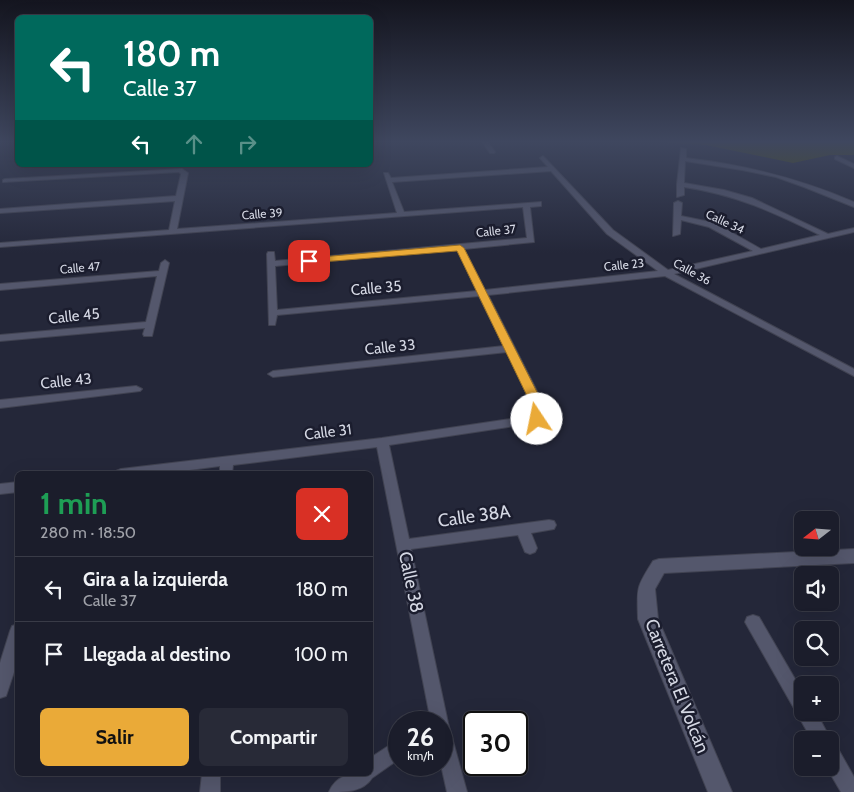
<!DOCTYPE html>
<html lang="es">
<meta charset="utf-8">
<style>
:root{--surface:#1b1d2b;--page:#282a37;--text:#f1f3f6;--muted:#a0a2a9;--line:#393b47;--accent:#eaaa38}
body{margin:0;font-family:Cabin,sans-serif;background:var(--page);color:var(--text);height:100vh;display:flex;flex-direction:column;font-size:19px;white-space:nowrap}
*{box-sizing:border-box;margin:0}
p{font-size:16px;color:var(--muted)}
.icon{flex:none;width:28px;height:28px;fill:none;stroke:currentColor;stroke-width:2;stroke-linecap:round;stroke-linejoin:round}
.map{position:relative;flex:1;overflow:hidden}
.details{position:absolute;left:15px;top:471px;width:358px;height:305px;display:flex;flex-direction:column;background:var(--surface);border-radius:8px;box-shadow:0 5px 20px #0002,0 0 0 1px var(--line)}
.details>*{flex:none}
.guide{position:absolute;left:15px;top:15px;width:358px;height:152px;border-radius:8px;box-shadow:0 5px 20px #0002,0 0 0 1px var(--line);background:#00695c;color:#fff;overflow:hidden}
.needle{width:32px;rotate:253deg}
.controls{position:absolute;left:794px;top:511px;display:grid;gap:10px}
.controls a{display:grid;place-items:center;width:45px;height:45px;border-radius:8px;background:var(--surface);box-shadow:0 5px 20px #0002,0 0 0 1px var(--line);font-size:25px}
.speed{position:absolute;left:388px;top:711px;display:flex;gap:10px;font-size:25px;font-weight:700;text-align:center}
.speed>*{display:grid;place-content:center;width:65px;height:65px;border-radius:50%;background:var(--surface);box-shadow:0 5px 20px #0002,0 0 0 1px var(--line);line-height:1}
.speed small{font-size:12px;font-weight:400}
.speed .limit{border:2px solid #111;border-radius:8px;background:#fff;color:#111}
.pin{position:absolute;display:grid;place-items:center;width:42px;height:42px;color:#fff;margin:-21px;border-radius:10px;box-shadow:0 2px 8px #0006}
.me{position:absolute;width:55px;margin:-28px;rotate:349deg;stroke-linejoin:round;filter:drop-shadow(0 0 4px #0008)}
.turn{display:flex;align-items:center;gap:18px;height:105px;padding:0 25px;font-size:22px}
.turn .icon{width:65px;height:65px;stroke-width:2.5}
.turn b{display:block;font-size:35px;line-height:42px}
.lanes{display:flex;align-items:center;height:48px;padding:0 25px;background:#0003;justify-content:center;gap:25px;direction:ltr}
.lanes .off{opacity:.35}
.round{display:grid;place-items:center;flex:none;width:52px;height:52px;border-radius:8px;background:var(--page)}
.headline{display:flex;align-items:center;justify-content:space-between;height:85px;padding:0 25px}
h1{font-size:30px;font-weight:700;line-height:38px;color:#1e9e55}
.primary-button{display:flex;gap:10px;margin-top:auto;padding:10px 25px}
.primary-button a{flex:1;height:58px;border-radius:8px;background:var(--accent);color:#111;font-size:20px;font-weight:700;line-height:58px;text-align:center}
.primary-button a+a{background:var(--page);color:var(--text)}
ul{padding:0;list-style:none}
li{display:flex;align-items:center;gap:15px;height:65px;padding:0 25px;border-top:1px solid var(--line)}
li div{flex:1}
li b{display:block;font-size:19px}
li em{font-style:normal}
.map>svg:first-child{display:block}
.green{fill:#494d04}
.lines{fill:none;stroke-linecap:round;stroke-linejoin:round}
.minor-casing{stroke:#414352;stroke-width:2}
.tertiary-casing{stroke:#414352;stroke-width:2}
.minor{fill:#54576c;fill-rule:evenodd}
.tertiary{fill:#54576c;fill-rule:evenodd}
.route{fill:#eaaa38;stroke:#986e24}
.labels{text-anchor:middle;stroke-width:5;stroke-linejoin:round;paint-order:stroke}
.far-street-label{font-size:12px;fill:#d5d8e4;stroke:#1b1d2e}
.street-label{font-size:15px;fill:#d5d8e4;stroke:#1b1d2e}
.near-street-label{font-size:18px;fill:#d5d8e4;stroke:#1b1d2e}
</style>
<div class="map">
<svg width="854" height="792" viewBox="0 0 854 792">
<rect width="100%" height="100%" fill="#242739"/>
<path class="green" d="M662,142h192v13h-24l-37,8 -87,-18z"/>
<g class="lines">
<g class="minor-casing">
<g id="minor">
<path d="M482,142h6l7,10 -1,1h-4z"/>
<path d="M681,148l5,1v9c60,7 112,20 168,44v5l-50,-20 -28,-10 -34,-7 -57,-9 -1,22 40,7 28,8 76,36 26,-6v4l-180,42 180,95v7l-189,-100 -177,19 54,106 1,18 -2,3 -152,23 20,94 140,-19 5,1 2,4 -2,4 -23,4 6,15 -2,4 -5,2 -5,-2 -7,-17 -107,14 37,174 19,69h-20l-6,-27v-43h-10l-54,-275 -144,18 -1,9h-12v-8l-61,8h-44l1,-3 5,-2 261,-31 149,-22 -1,-15 -23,-49 -234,25 -5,-3 5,-3 231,-25 -25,-50 -202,19 -2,10h-6l-2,-71 1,-2h6l1,9 252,-23 -4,-31 -523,40v-4l169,-13 6,-29 -175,12v-4l176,-13 5,-22 -2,-2 -176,10v-2l2,-1 177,-10 6,4 -11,56 220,-16 -13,-40h4l3,5 157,-11 -8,-9 3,-2 70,74 55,40 85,-19 -44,-24 -28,-7 -1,14 -7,2 1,-33 4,-2 4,2 -1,13 34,7 46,26 59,-14c-47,-23 -83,-40 -136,-48v8l-7,2v-13zM551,171l56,63 51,37 -173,19 -21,-41 70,-7 -4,-35 11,-1v-4l-137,10 -12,-30zM457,249l20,42 -200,19 -2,-44z"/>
<path d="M837,156l17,8v4l-19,-9v-2z"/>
<path d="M165,260l4,3 -17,73h-8l-1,-2 2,-6 -145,13v-6l146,-13 11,-46 -157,14v-6l159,-13 2,-8z"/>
<path d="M136,386l6,3 -2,2 -140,17v-8z"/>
<path d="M18,482v10l-18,2v-10z"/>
<path d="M753,615l6,2 43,74v21h14l15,28 -1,3v-3h-18l-67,-118 2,-5z"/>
<path d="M18,624v36l-12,36 -6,2v-35l10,-32 2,-5z"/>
<path d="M399,739v20l-27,19c-9,14 -26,14 -43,14 8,-19 24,-18 41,-18v-16z"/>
<path d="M830,745l7,2 17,30v15h-13l-14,-24h3z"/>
<path d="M202,774h18v18h-20z"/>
</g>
</g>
<g class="tertiary-casing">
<path id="tertiary" d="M854,549v14l-190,10 -9,16 3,30 74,173h-24l-70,-173c-1,-32 -2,-31 15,-58l6,-2z"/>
</g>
<use href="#minor" class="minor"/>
<use href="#tertiary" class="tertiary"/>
</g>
<linearGradient id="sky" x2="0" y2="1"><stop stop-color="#14151f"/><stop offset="0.56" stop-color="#3f475f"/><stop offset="1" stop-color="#3f475f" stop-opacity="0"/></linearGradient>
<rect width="854" height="253" fill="url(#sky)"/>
<path class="route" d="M460,245l4,3 78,154 1,17 -2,3h-8l-3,-20 -73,-151 -148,12 -4,-2 4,-3z"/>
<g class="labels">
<g class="far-street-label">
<text transform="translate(262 214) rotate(-4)" y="4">Calle 39</text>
<text transform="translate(725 222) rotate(25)" y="4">Calle 34</text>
<text transform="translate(496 231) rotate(-6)" y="4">Calle 37</text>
<text transform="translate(624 265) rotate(-6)" y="4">Calle 23</text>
<text transform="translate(80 268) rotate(-5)" y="4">Calle 47</text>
<text transform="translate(692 272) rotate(29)" y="4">Calle 36</text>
</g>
<g class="street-label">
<text transform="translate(376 288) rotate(-5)" y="5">Calle 35</text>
<text transform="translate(74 316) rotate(-6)" y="5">Calle 45</text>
<text transform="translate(390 347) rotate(-6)" y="5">Calle 33</text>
<text transform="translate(66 381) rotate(-6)" y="5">Calle 43</text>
<text transform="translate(328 432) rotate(-7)" y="5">Calle 31</text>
</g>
<g class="near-street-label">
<text transform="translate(474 516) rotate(-8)" y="6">Calle 38A</text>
<text transform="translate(411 582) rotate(78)" y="6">Calle 38</text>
<text transform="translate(677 686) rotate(68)" y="6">Carretera El Volcán</text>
</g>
</g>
</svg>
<div class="controls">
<a><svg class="needle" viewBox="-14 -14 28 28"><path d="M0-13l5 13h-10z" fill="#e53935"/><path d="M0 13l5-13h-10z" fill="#a0a2a9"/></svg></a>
<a><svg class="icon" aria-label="sound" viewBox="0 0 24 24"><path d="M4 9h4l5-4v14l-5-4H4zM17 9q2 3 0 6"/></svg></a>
<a><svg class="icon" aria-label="search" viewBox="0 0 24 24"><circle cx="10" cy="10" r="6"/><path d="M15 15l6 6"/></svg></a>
<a>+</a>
<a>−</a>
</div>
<div class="speed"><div>26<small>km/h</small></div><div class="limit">30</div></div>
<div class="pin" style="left:309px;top:261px;background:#d93025"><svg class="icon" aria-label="arrive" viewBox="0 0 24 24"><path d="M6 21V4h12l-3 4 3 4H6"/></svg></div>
<svg class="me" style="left:537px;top:419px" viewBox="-20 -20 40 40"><circle r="19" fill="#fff"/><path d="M0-13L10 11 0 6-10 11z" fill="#eaaa38"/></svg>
<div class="guide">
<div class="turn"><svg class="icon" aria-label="left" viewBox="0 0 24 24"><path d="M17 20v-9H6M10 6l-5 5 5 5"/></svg><div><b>180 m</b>Calle 37</div></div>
<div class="lanes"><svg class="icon" aria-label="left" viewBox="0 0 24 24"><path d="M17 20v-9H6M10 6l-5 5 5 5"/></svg><svg class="icon off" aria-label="ahead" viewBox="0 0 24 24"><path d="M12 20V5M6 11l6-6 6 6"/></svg><svg class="icon off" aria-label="right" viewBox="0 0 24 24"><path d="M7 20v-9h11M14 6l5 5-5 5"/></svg></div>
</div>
<section class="details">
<div class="headline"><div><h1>1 min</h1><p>280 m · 18:50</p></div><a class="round" style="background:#d93025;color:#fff"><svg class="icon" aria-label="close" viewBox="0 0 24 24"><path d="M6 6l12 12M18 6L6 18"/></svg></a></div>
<ul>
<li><svg class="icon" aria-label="left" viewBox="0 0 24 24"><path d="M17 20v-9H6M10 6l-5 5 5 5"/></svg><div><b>Gira a la izquierda</b><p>Calle 37</p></div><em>180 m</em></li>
<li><svg class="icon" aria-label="arrive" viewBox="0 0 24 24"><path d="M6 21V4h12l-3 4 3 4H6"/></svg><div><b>Llegada al destino</b></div><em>100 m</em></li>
</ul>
<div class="primary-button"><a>Salir</a><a>Compartir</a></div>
</section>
</div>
